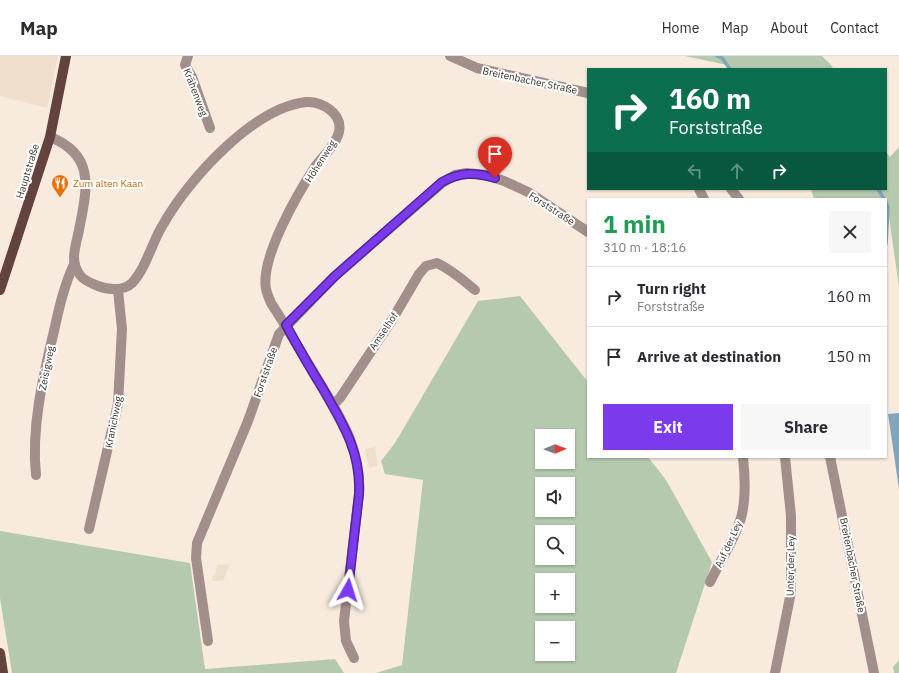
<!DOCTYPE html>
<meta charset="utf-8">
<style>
:root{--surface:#fff;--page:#f7f7f7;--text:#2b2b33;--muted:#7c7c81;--line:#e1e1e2;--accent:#7c3aed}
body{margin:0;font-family:"IBM Plex Sans",sans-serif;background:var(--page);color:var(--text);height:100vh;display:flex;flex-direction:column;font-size:15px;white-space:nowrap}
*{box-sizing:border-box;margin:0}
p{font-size:13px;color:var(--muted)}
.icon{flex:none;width:22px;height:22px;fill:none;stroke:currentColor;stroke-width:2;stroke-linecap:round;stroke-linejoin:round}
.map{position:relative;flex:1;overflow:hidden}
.panel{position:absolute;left:587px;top:142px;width:300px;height:260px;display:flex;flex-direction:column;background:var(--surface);border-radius:0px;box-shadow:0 1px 3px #0004}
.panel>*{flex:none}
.hud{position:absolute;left:587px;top:12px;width:300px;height:122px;border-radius:0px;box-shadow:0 1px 3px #0004;background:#0b6e4f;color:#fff;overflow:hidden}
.needle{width:26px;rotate:89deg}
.buttons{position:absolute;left:535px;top:373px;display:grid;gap:8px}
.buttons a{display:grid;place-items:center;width:40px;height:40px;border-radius:0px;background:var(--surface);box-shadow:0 1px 3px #0004;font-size:20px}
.pin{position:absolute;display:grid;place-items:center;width:34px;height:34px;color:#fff;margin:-41px -17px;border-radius:50% 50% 50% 0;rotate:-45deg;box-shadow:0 0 4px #0007}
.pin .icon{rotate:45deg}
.me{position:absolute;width:44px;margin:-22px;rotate:6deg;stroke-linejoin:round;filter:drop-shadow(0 0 3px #0008)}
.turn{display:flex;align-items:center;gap:14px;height:84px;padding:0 16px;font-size:18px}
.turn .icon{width:52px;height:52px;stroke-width:2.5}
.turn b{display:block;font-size:28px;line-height:34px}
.lanes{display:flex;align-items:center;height:38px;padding:0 16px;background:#0003;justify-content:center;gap:20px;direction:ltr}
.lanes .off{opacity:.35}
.round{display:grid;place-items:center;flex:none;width:42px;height:42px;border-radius:0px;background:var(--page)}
.summary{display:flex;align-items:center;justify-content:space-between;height:68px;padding:0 16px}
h1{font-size:24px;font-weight:700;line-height:30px;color:#1e9e55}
.cta{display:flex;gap:8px;margin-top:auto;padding:8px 16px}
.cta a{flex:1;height:46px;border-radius:0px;background:var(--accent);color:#fff;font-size:16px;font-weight:700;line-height:46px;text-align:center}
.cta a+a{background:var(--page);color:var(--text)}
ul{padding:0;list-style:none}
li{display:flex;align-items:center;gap:12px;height:60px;padding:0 16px;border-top:1px solid var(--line)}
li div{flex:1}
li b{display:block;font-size:15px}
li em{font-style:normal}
header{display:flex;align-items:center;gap:24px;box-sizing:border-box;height:56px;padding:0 20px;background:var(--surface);border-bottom:1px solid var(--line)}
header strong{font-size:19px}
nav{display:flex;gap:22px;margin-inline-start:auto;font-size:14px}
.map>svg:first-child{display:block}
.built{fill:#f0decc}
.green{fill:#b5c9af;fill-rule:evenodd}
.water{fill:#81a6bc}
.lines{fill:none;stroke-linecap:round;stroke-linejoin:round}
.stream{stroke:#81a6bc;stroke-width:3.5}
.minor{stroke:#a28f8c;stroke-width:10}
.major{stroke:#62433e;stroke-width:10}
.route-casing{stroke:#51269a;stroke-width:10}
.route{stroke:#7c3aed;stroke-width:7}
.labels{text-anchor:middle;stroke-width:4;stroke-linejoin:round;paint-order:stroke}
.street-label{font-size:10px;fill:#36322d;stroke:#fff}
.food-label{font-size:10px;fill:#c56008;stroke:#fff;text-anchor:start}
</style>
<header>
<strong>Map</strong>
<nav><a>Home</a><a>Map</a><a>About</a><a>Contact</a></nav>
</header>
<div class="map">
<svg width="899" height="617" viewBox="0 0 899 617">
<rect width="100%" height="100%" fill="#f8ebde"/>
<g class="built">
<path d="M0,0h58l-11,52 -47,-12z"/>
<path d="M375,391l3,19 -9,2 -4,-19z"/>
<path d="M230,508l-7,17h-10l-1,-5 3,-1 2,-10z"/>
</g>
<g class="green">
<path d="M685,0h137l11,11 -3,2h-100l-3,-4z"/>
<path d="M899,91v140l-10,-70 -3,1v-19h-72l-3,-10h75v-37l4,5z"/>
<path d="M520,240l68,86v75h60l18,23 46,82 -36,111h-300l26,-8 21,-185 -38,-6 -4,-13 14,-18 83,-142zM542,380h26v26h-26zM542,428h26v26h-26zM542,476h26v26h-26zM542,524h26v26h-26zM542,572h26v26h-26z"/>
<path d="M0,475l190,32 15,106 130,-10 9,14h-332l-12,-75z"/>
<path d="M899,604v13h-5l-1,-6z"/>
</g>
<path class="water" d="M899,357v76l-11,-75z"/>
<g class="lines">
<g class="stream">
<path d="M717,0l5,2 8,11"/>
<path d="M878,133l6,10"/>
<path d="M886,147l2,4 -2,37"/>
</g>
<g class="minor">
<path d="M188,0l-3,9 7,12 18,51"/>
<path d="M450,0l27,12 111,25"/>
<path d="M50,81c46,18 37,52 29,93 -3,16 -10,31 1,45 3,5 13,9 18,11 10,4 26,5 34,-3 15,-16 20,-42 32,-60 25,-44 89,-115 142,-121 15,-1 37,11 33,30 -3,13 -16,24 -24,35 -17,26 -55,91 -49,122 1,5 3,9 5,14 15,23 29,47 43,70 23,39 48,73 45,121l-15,127 2,20 8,17"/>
<path d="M699,133l5,10"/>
<path d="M731,133l8,10"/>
<path d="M333,349l7,-7 52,-78 27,-46 7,-8 11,-3c15,7 26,17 38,27"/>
<path d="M830,401l44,216"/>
<path d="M36,419c-5,-47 7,-98 18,-144 5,-23 10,-45 20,-67"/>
<path d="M89,473l29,-125 4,-75 -4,-39"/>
<path d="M710,526c10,-21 24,-41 31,-64 5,-18 4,-42 2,-61"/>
<path d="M208,585l-12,-83 1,-15 51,-122 31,-87 56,-58 107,-93 13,-8 12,-2 19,2 18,6 24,11 60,40"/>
<path d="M775,617l16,-81v-76l-6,-59"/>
</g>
<g class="major">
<path d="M0,234l50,-153 16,-81"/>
<path d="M0,597l3,20"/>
</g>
</g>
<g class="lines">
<g class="route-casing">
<path id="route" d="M348,534l11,-96c2,-42 -16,-70 -36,-105 -13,-21 -25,-42 -37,-64l49,-49 107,-94c18,-10 33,-10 53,-4"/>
</g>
<use href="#route" class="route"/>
</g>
<defs>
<g id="restaurant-pin" transform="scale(0.9)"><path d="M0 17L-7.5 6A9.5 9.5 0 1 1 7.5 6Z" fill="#e8710a" stroke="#fff"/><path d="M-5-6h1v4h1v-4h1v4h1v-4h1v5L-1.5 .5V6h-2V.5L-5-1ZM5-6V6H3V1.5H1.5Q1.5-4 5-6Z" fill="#fff"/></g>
</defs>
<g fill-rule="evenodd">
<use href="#restaurant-pin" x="60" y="127"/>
</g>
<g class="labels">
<g class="street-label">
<text transform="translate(530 24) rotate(12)" y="4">Breitenbacher Straße</text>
<text transform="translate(196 36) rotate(69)" y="4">Krähenweg</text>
<text transform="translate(320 105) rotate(-57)" y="4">Höhenweg</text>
<text transform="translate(27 115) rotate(-73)" y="4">Hauptstraße</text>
<text transform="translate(552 152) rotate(33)" y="4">Forststraße</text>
<text transform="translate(383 275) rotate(-56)" y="4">Amselhof</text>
<text transform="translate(46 312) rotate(-79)" y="4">Zeisigweg</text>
<text transform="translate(265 316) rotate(-71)" y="4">Forststraße</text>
<text transform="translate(113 366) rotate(-79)" y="4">Kranichweg</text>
<text transform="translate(728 488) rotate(-65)" y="4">Auf der Ley</text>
<text transform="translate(853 509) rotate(79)" y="4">Breitenbacher Straße</text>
<text transform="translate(790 510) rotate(-89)" y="4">Unter der Ley</text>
</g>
<g class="food-label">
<text x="73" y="131">Zum alten Kaan</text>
</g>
</g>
</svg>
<div class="buttons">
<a><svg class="needle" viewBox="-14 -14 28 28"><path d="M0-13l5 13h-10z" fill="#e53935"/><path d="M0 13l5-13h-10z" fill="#7c7c81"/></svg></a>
<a><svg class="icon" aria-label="sound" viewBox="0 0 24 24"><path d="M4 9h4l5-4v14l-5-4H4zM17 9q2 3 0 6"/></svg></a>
<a><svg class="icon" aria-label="search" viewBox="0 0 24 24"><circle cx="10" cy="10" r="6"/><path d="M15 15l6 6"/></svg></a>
<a>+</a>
<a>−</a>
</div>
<div class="pin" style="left:495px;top:122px;background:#d93025"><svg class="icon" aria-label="arrive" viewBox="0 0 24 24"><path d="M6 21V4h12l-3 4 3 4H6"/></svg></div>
<svg class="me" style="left:348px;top:534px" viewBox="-20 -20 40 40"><path d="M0-17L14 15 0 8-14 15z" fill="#7c3aed" stroke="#fff" stroke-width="4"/></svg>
<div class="hud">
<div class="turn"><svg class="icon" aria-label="right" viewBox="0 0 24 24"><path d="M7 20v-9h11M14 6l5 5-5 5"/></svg><div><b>160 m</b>Forststraße</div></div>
<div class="lanes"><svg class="icon off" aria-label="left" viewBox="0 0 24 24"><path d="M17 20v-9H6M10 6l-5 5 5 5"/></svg><svg class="icon off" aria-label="ahead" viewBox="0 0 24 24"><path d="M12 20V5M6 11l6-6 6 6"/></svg><svg class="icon" aria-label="right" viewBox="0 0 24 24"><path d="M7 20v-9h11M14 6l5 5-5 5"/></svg></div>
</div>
<section class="panel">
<div class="summary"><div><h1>1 min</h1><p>310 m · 18:16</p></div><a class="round"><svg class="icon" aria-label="close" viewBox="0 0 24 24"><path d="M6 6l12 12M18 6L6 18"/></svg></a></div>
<ul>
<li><svg class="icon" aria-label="right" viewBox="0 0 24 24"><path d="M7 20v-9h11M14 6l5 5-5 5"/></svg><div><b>Turn right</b><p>Forststraße</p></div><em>160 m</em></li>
<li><svg class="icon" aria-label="arrive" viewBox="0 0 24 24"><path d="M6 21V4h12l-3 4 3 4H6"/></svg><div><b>Arrive at destination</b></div><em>150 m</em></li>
</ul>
<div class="cta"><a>Exit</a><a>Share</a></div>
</section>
</div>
